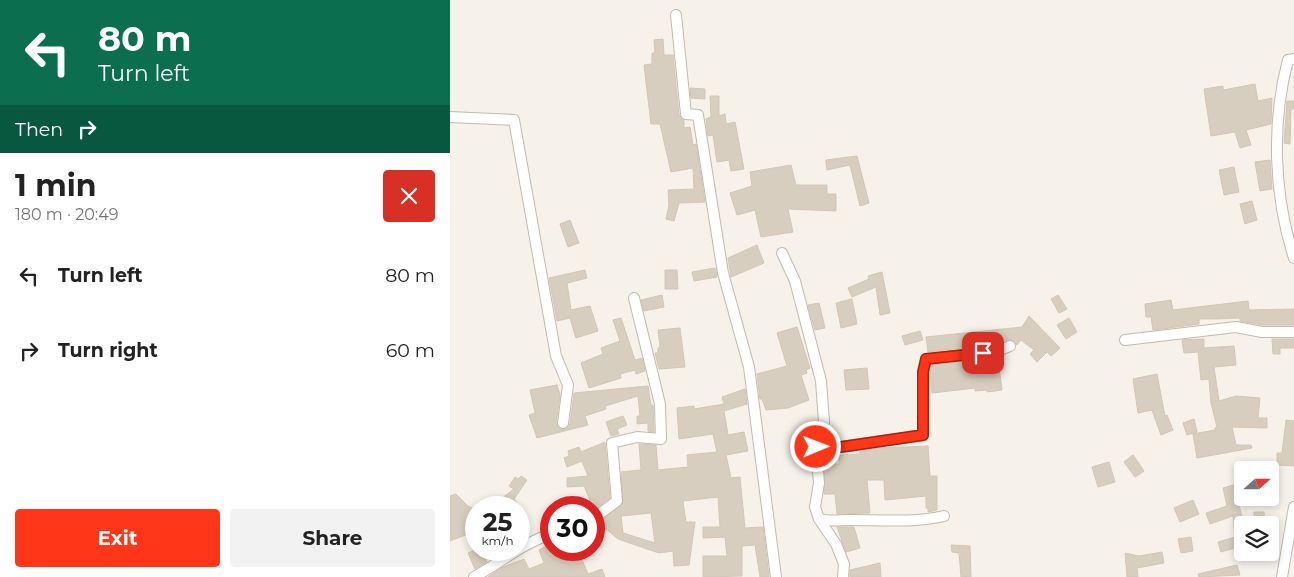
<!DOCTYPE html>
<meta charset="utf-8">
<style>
:root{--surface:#fff;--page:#f2f2f2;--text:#222;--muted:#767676;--accent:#ff3618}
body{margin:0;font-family:Montserrat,sans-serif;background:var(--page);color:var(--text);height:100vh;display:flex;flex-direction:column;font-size:19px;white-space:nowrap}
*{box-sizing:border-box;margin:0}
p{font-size:16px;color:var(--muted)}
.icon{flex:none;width:28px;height:28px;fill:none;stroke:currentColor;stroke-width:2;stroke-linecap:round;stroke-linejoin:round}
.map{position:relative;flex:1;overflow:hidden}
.panel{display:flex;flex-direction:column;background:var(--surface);width:450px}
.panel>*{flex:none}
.hud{background:#0b6e4f;color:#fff;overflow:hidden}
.needle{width:32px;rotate:69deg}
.fabs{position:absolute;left:784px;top:461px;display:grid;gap:10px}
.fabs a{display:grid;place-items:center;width:45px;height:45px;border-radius:5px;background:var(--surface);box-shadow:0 2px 8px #0003;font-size:25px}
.speed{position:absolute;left:15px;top:496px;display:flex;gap:10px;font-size:25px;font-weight:700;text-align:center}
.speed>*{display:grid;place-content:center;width:65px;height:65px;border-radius:50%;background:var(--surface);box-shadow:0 2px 8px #0003;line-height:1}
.speed small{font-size:12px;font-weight:400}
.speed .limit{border:8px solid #d22;background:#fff;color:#111}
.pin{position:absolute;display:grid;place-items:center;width:42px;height:42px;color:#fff;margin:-21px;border-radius:10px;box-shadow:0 2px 8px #0006}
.me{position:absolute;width:55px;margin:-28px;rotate:89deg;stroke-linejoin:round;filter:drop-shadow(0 0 4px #0008)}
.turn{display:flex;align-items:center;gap:18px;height:105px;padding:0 15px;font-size:22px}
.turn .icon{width:65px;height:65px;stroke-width:2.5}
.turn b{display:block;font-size:35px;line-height:42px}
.then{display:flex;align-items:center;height:48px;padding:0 15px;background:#0003;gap:10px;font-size:19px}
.round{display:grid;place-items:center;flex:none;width:52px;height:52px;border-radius:5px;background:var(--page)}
.head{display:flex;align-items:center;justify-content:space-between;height:85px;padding:0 15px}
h1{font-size:30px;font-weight:700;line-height:38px}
.primary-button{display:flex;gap:10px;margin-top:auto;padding:10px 15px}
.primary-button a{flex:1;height:58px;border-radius:5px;background:var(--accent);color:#fff;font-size:20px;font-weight:700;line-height:58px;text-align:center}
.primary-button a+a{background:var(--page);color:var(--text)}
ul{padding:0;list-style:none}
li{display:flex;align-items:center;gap:15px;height:75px;padding:0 15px}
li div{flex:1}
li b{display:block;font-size:19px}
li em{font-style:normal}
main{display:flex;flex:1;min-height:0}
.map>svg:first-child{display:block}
.building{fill:#d8cebf;stroke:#d3c6b2;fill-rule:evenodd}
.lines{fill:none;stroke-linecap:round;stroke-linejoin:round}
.street-casing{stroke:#c2baac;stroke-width:12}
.street{stroke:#fff;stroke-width:10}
.route-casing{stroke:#a62310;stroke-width:12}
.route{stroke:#ff3618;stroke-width:9}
</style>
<main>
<section class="panel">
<div class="hud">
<div class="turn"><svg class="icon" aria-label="left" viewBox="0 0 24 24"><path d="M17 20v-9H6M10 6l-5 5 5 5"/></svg><div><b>80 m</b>Turn left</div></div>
<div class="then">Then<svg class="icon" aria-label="right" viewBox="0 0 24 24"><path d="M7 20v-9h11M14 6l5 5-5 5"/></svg></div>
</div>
<div class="head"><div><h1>1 min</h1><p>180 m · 20:49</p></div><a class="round" style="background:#d93025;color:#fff"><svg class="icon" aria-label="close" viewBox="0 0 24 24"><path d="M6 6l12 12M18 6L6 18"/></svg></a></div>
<ul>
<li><svg class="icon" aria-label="left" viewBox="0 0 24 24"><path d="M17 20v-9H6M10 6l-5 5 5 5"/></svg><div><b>Turn left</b></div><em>80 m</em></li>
<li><svg class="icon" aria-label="right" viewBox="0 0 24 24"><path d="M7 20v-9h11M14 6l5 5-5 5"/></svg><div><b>Turn right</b></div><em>60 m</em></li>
</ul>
<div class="primary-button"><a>Exit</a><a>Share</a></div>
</section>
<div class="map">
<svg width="844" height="577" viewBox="0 0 844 577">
<rect width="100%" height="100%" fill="#f6f2ea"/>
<g class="building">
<path d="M213,39l1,16h9l6,60 5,5v8l6,-1 3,18 3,-1 9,58 -26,1 -5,18 -8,-2 3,-14 -1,-15 26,-1 -1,-21 -22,4 -11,-48h-9l-7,-59 8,-1v-11h3l-1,-13z"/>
<path d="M805,84l3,17 14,-3 -1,26 -25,6 5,15 -11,3 -5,-16 -24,4 -7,-47 19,-3v4z"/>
<path d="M240,88l15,1v10l-14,-1z"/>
<path d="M260,96h9v20l6,-2 1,10 9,-2 9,47 -13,2 -2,-11 -12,2 -4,-27 -5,1 -2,-17 5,-2z"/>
<path d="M837,101h7v8h-3l-1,35 -6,-1z"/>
<path d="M407,156l12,47 -9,3 -10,-41 -23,5 -1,-7v-3z"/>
<path d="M820,160l2,29 -12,2 -5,-29z"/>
<path d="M341,165l5,20h31v9h9v17l-48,-2 5,23 -32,5 -6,-27 -18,5 -7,-22 22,-7 -2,-14z"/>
<path d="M784,167l5,25 -15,3 -5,-25z"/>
<path d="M802,201l5,19 -12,4 -5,-20z"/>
<path d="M120,220l9,23 -11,4 -8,-23z"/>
<path d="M307,245l7,18 -33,14 -3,-19z"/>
<path d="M265,268l2,9 -23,4 -2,-9z"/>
<path d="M135,270l2,8 -20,5 4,27 19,-4 8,25 -22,7 -6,-20 -13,3 -8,-43z"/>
<path d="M215,270h12l1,19h-13z"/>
<path d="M432,272l8,41 -10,2 -4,-28 -24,10 -4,-9 21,-9 -1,-3z"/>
<path d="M212,295l2,12 -20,4 -3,-11z"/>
<path d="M608,295l9,14 -8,4 -8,-14z"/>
<path d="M402,299l5,25 -16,4 -5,-25z"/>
<path d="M721,300l2,10 75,-9 1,9 45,-1v16h-31l-23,-4v-3l-25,1h-16v5l-46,6 -2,-13h-5l-1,-13z"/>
<path d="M369,303l6,25 -10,2 -7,-25z"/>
<path d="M579,316l31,32 -9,8 -4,-4 -10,10 -7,-8 4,-4 -13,-10 -4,5 -7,-6 -14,5 -68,8 -2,-15 96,-10z"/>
<path d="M171,318l14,42 7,-2 3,13 -9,3 -1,-4 -15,4 1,4 -32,10 -8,-25 22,-9 -2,-6 19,-7 -7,-21z"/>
<path d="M619,318l8,14 -11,7 -9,-14z"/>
<path d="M347,327l13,41 -4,2 1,3 -6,2 8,25 -21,8 -22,2 -4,-11h-2l-3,-25 30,-8 -10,-33z"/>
<path d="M230,328l5,39 -26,2 -4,-16h3v-5l2,-1 -2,-17z"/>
<path d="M470,331l3,9 -18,5 -3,-9z"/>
<path d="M754,339v9l30,-2 2,19 -22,2 5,34 17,-5 24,2 -2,20h9v10l-35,-1 4,18h15l1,3 -55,10 -4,-24 22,-4v-2l2,-1 -6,-24 -2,-24 -8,1 -3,-28 -14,1 -2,-13z"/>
<path d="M822,339h22v9h-14v6h-7z"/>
<path d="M548,358l4,32 -15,2v-2l-12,1v-3l-43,5 -2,-19 2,-9z"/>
<path d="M417,368l2,21 -23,1 -2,-20z"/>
<path d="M707,374l8,42 2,-1 6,15 -12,5 -9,-25 -14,3 -5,-34z"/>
<path d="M107,385l3,10 -4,28 2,5 5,2 7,-6 4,-31 74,-7 3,19h2l1,27 -6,-1v-8l-11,1v-8h3l-2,-20 -33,10 1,3 -21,7 3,9 -51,13 -8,-23 6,-2 -5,-23z"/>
<path d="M295,389l2,15 -23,7 4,24 16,-3 4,19 -22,4 5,23 9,-1 5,51 18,-1 6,50h-9l-5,-32 -13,1v30l-39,1v-21h24l-2,-19 -22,1v-11h17l-2,-30 -35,4 3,21h9l-6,43 -15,1 -1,-15 -14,2 -41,-14 -19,-16 24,-20 -2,-31 20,-2 -2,-26 17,1 2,25 30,-3 -1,-12 30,-3 -4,-18 -34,5 -2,-31 17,-2v3l30,-5 -2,-7zM201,513l4,30 -32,-10 -2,-17z"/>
<path d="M173,416l4,9 -10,4 2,5 -8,2 -5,-14z"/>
<path d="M744,419l3,13 -10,3 -4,-12z"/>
<path d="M836,420l8,1v45l-17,-1v-12h5z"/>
<path d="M155,442l5,56 -16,12v-2h-12l8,-8 -6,-14 -17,1v-9l21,-2 -6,-15 -15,6 -3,-9 5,-2 -1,-5 11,-4 2,5z"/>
<path d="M478,446l2,30h7v34l-9,2v-4h-2v-12l-41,4 -1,-20h-17l3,33 -33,1 -2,-20h-11v-30h15v-9l21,-1v-3l20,-3z"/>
<path d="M683,455l11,16 -9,6 -11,-15z"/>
<path d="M659,462l6,20 -17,5 -6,-20z"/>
<path d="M71,476l6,4 -13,19 7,9h-20l-4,-6 17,-13 -5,-3 6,-9 3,2z"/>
<path d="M784,485l10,40h-5l3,21 -21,6 -3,-10 17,-5 -2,-21 -23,8 -4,-11 21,-7 -4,-18z"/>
<path d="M6,494l12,12 8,4v12l-8,12 -18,7v-45z"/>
<path d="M743,500l6,14 -19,8 -6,-14z"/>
<path d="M804,512h10l1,13h-10z"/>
<path d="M387,527h17l6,21 -14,4z"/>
<path d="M741,537l2,14 -12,2 -3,-14z"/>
<path d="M101,544v6h6l3,6 18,-6 10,24 14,-5 3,8h-117l15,-10 21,-8 5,10 15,-6 -5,-13z"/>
<path d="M501,545l19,1 1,31h-10l-2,-24 -7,-1z"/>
<path d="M25,550h6l6,12 -12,7 -7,-16z"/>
<path d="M712,552l2,11 -27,5 1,9h-11l-2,-24 14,3z"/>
<path d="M430,563l1,14h-31v-7z"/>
<path d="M787,565l3,10 -41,2 -1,-3z"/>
</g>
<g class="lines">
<g class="street-casing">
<g id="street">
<path d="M226,15l10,99 12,1 25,158 26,94 27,210"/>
<path d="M844,59l-6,1c-17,64 -14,136 6,198"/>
<path d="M0,117l64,3 42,236 12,29 -5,38"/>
<path d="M332,253l13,28 26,100 3,41 -8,25 3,36 -4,24 4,12 17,25 8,20 -1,13"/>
<path d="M675,340l111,-13 26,5h32"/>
<path d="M366,447h25l82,-12v-63l3,-13 72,-8 12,-5"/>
<path d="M144,518l23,-17 -5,-58 25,-6 24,2 -1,-35 -26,-106"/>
<path d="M369,519c12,3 20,1 31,1 31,0 64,3 94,-4"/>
<path d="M24,577c26,-14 49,-34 77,-43"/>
<path d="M832,577l12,-70"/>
</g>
</g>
<use href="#street" class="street"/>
</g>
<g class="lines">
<g class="route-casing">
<path id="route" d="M366,447h25l82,-12v-63l3,-13 57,-6"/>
</g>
<use href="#route" class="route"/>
</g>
</svg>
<div class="fabs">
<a><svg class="needle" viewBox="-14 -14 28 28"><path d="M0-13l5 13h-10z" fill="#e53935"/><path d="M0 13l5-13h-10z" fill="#767676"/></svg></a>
<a><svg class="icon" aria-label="layers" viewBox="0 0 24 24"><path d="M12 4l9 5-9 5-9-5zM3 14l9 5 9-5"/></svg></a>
</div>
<div class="speed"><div>25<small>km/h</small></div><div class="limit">30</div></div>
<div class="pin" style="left:533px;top:353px;background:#d93025"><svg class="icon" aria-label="arrive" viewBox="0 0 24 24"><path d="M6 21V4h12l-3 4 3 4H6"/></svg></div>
<svg class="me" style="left:366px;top:447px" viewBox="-20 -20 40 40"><circle r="17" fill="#ff3618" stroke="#fff" stroke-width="3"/><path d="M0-11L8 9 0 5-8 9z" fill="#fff"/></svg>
</div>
</main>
